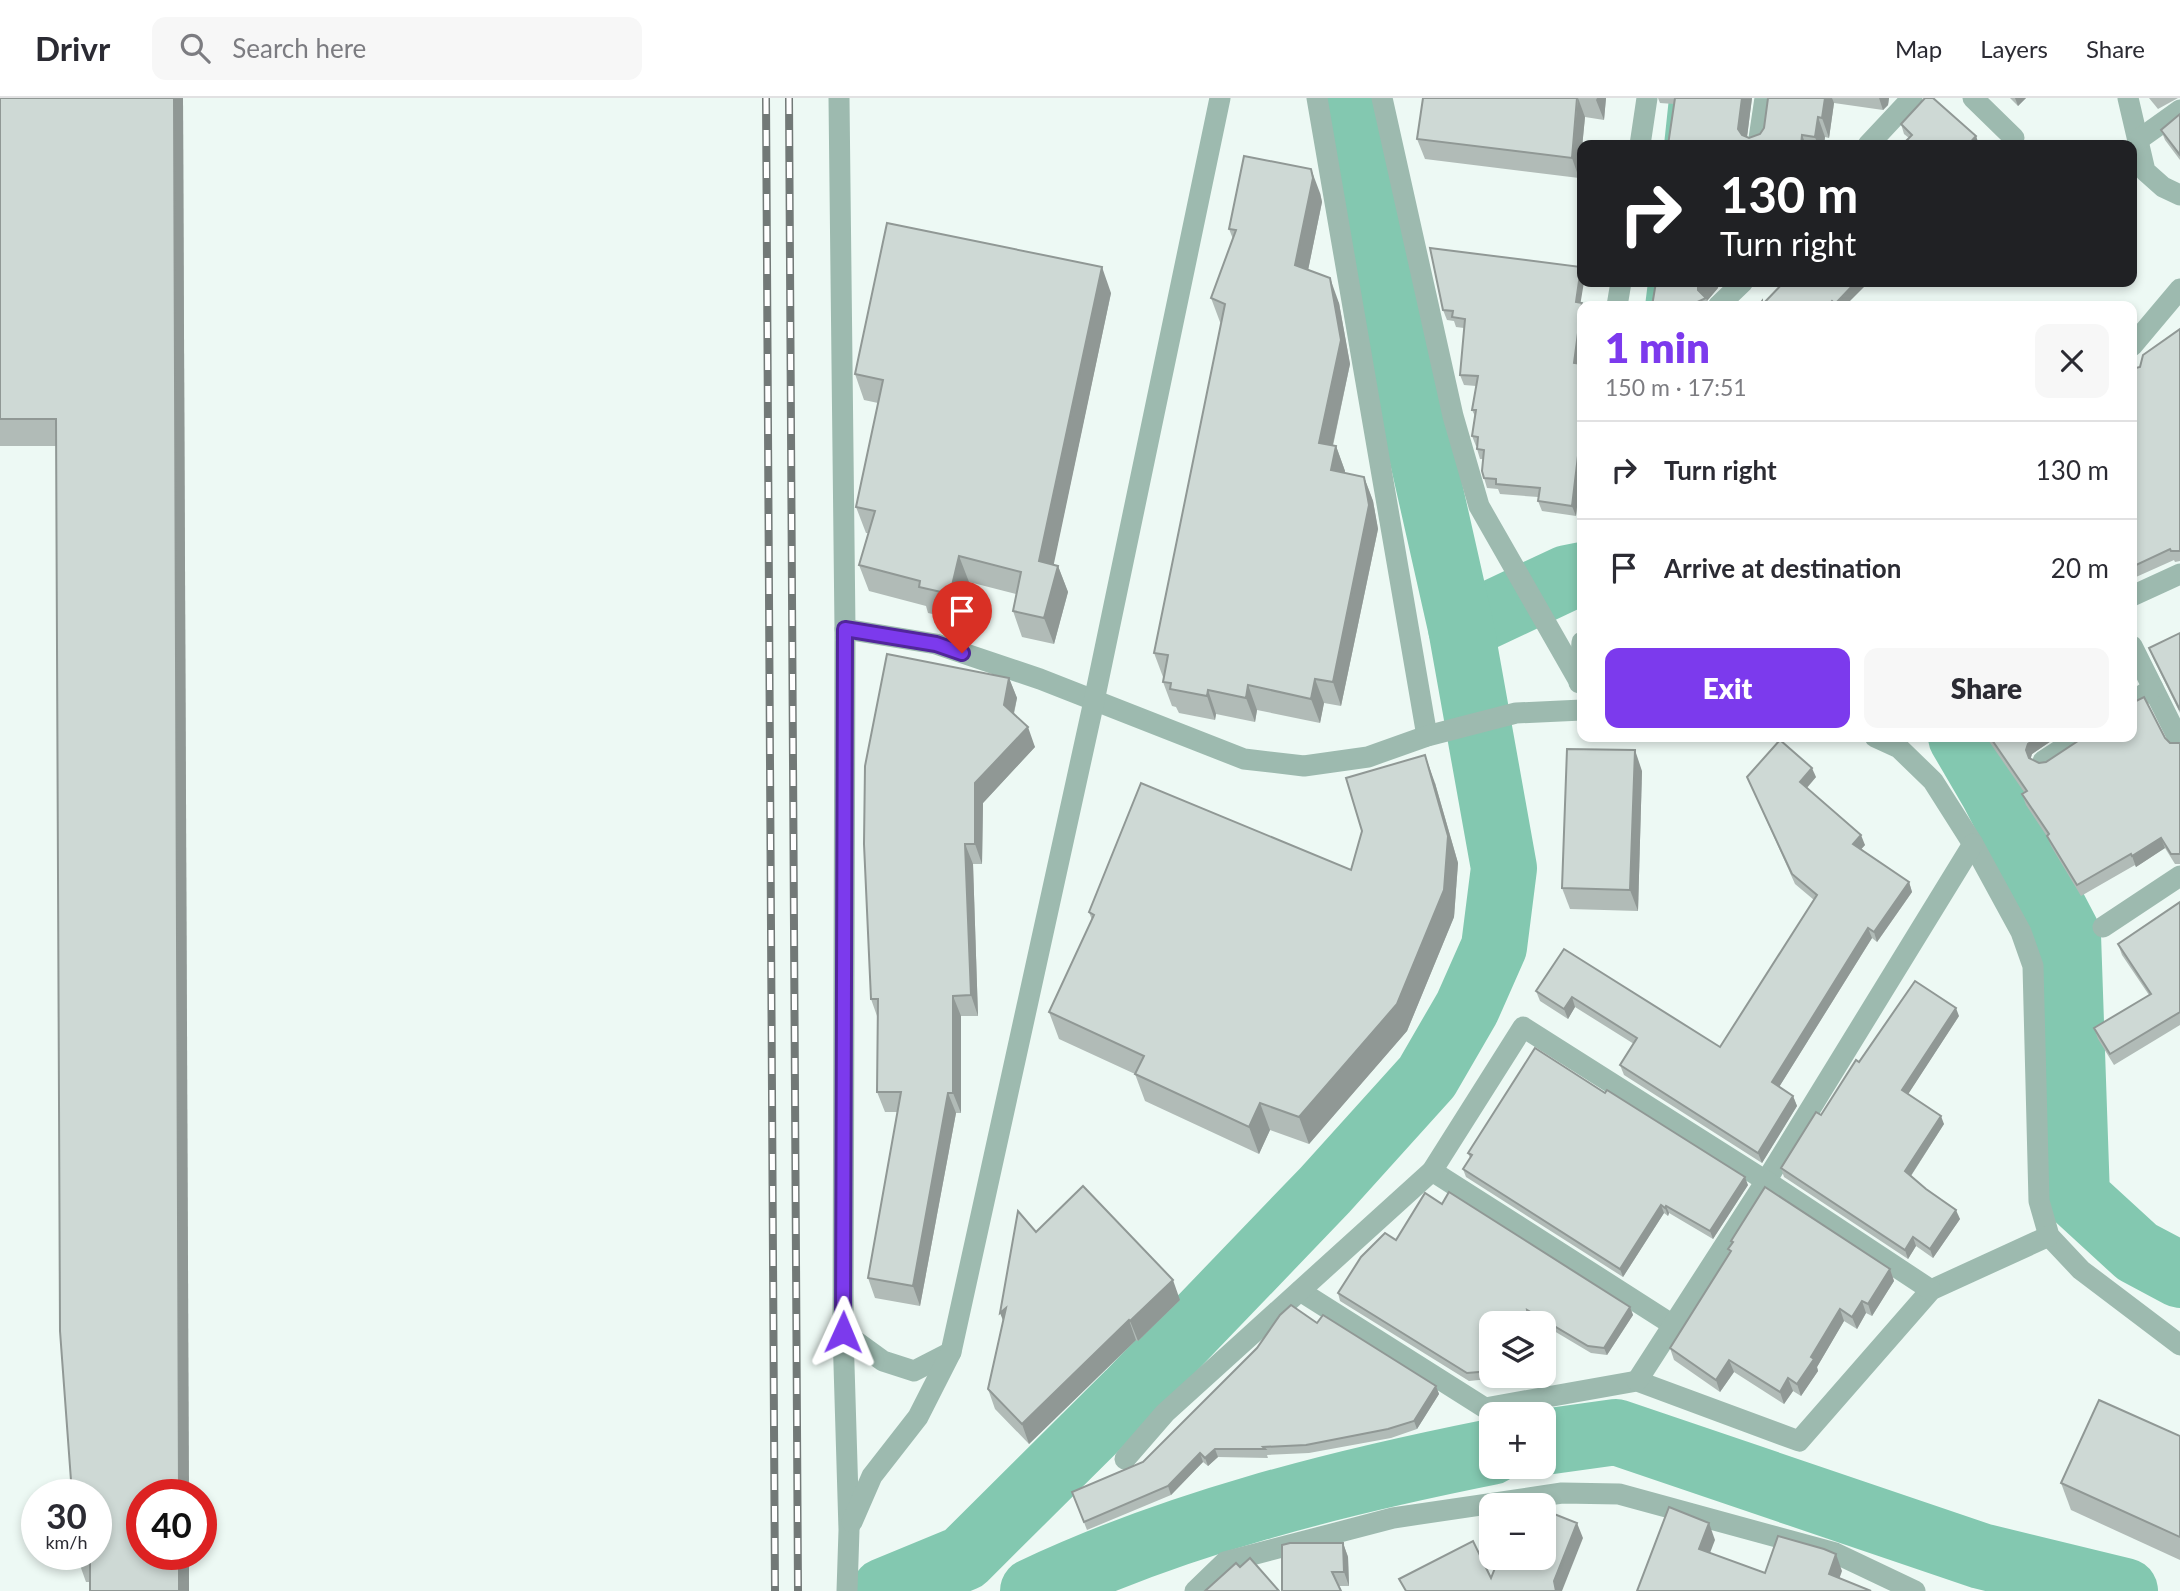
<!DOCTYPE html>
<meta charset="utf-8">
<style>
:root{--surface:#fff;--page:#f7f7f7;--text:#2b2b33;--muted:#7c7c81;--line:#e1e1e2;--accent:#7c3aed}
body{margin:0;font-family:Lato,sans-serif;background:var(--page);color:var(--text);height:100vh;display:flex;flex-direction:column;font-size:26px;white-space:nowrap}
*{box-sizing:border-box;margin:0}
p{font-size:23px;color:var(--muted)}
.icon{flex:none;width:38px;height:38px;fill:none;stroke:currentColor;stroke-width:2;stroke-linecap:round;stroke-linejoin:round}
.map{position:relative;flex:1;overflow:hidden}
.drawer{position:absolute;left:1577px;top:203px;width:560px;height:441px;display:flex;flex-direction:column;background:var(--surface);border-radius:14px;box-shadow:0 4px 10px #0003}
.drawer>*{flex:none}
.top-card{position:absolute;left:1577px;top:42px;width:560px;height:147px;border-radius:14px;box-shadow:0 4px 10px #0003;background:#202124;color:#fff;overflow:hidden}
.tools{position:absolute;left:1479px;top:1213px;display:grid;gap:14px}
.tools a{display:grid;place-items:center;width:77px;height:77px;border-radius:14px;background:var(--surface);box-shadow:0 4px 10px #0003;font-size:35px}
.speed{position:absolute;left:21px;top:1381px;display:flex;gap:14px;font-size:35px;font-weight:700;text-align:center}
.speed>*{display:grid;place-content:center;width:91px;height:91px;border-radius:50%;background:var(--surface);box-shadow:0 4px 10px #0003;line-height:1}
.speed small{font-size:18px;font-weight:400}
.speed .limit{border:10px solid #d22;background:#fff;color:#111}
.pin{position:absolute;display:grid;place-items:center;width:60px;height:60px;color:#fff;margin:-72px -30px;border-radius:50% 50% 50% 0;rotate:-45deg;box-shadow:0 0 7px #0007}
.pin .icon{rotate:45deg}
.me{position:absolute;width:77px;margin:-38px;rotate:1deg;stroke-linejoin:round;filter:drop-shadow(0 0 5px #0008)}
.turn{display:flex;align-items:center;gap:24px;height:147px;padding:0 28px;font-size:32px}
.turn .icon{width:91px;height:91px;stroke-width:2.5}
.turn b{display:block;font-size:49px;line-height:60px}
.round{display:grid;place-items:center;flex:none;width:74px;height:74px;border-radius:14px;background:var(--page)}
.headline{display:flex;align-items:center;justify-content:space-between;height:119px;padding:0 28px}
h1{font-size:42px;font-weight:800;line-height:52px;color:var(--accent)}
.action{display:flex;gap:14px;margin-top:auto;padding:14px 28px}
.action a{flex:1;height:80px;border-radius:14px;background:var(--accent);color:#fff;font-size:28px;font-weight:800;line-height:80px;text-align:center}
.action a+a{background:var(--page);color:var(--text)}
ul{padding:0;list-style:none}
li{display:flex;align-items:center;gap:21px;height:98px;padding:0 28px;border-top:2px solid var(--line)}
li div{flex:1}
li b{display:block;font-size:26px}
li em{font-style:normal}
header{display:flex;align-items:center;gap:42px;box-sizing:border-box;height:98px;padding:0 35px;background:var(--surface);border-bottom:2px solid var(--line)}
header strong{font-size:33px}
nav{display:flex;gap:38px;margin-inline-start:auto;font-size:24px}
.search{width:490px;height:63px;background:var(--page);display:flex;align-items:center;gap:18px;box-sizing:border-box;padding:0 24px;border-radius:14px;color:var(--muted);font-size:26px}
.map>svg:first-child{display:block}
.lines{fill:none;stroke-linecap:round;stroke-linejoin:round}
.stream{stroke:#83c8b0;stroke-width:10}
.river{stroke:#83c8b0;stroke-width:66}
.minor{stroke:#9dbaaf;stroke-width:21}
.rail-casing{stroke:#727977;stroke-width:8}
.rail{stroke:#fff;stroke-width:5;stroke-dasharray:16;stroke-linecap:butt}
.wall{fill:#b1bbb7}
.shaded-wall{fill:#909895}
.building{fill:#ced9d5;stroke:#909895;stroke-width:2}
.route-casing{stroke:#51269a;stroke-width:18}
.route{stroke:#7c3aed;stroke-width:12}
</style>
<header>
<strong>Drivr</strong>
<div class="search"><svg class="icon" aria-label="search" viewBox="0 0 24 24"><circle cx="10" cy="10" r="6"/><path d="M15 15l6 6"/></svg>Search here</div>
<nav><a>Map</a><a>Layers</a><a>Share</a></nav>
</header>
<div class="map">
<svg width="2180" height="1493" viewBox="0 0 2180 1493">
<rect width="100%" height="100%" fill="#edf9f4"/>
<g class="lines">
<g class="stream">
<path d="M1669,47l5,-47"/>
<path d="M1650,208l3,-24"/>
</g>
<g class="river">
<path d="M1461,530l106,-50 15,-3"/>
<path d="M1961,639l31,53 76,145 9,262 60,55 43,23"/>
<path d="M1544,1344l72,-10 365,124 144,35"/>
<path d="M884,1493l80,-33 165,-164 196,-204 102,-113 40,-69 27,-61 10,-79 -43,-240 -65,-288 -46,-242"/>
<path d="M1033,1493c144,-68 303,-108 458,-139"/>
</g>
<g class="minor">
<path d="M839,0l6,531 -2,703 6,198 -2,61"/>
<path d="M1317,0l110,638"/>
<path d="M1382,0l71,318 26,90 100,175"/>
<path d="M1973,0l41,40"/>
<path d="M2128,0l17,73 18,16 17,8"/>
<path d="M2138,42l42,-30"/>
<path d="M1640,47l7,-47"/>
<path d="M1758,47l7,-47"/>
<path d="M1868,47l44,-47"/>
<path d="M1617,208l4,-24"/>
<path d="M1718,208l25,-24"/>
<path d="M2132,248l48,-57"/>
<path d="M2132,498l48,-22"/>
<path d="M845,531l91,15 104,35 204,80 60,7 64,-9 59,-21 89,-23 66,-3"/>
<path d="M2132,548l48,96"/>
<path d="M1579,585l3,-41"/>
<path d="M2132,604l21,-14"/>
<path d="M1875,639l24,11 34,33 40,63 48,88 12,34 6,235 10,35 32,34 99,75"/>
<path d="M2043,663l37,-24"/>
<path d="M2103,829l77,-51"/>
<path d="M1432,1073l241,154"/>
<path d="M1300,1193l185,117 152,-27 162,60 132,-151 118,-54"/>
<path d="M843,1234l40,29 31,10 37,-19"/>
<path d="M1637,1283l129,-200 207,-337"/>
<path d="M1125,1361l40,-46 267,-242 91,-144 243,154 165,109"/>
<path d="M852,1424l20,-46 46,-59 33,-65 143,-651 126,-603"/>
<path d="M1195,1493l30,-29 168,-44 169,-25 57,1 216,59 80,38"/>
</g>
<g class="rail-casing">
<g id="rail">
<path d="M766,0l9,1493"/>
<path d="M789,0l9,1493"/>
</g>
</g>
<use href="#rail" class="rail"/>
</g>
<g class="wall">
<path d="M0,0h183l6,1493h-99v-9h-4l-10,-28 -20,-1108h-56z"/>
<path d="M1423,0h183l-2,22 -19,-3 -6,61 -154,-19 -8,-20z"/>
<path d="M1658,0h94l-5,39 2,1 11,-4 4,-6 4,-30h121l-1,7 -5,5 -49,-7 -5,35 -4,-1 -1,8h-156l6,-41 -14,-1z"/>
<path d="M2010,0h16l-8,8z"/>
<path d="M2149,0h29l-20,11z"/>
<path d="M2180,16v46l-15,-20 -4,-10z"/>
<path d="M1901,26l75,12 3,9h-77l7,-7 -5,-4z"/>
<path d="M1320,95l2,9 -14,68 31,33 11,61 -17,82h3l9,25 -1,2 20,4 9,24 5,28 -37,177 -17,-3 -4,20 -63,-13 -2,12 -39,-8 -1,6 -36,-7 -3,-6 -4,-1 -9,-24 1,-5h-1l-9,-24 67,-330 -1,-1 -9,-24 22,-59 -4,-10z"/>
<path d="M1718,190l-11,13 2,5h-57z"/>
<path d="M1111,195l-58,272 5,1 10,26 -14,52 -32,-7 -9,-26 3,-17 -47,-12 -10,38 -31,-7 -2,-7 -57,-15 -10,-26 9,-32h-2l-10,-26 22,-104 -14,-3 -9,-26z"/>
<path d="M1581,204l-2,61 3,1v98l-6,54 -34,-5 -4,-10v-4l-38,-3 -2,-5 -11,-1 -5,-17 1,-12h-3l-3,-10v-3h-1l-4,-10 3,-20 -3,-6 4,-24 -12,-1 -4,-10 4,-47 -8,-1 -2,-6 -7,-1 -4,-10z"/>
<path d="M2180,231v232l-5,1 -1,-2 -38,17 1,2 -5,1v-211l8,-2z"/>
<path d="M2180,535v80l-27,-55 -4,-10z"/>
<path d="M1009,580l8,20 -3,16 21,33 -52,56 -1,61h-9l5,152h-17v97h-5l-36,193 -45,-8 -7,-20 30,-166h-13l-8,-20v-76l-6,-17z"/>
<path d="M1986,639h71l-25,17 -2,5 9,4 126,-25 5,5h10v121h-5l-10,-16 -29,19 -1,-2 -54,31 -30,-50 -3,-8 -22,-33 -4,-11 2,-2z"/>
<path d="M1642,673l-4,140 -68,-2 -8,-21z"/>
<path d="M1747,679h69l-9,11 58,57 -4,4 48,33 3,10 -35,50 -5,-4 -93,149 14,9 4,10 -35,57 -138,-88 -4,-10 14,-21 -59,-37 -7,12 -28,-18 -4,-10 28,-42 156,98 94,-147 -19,-16z"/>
<path d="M1435,685l23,80 -4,54 -47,114 -98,113 -39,-14 -11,24 -114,-53 -10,-27 -76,-35 -10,-27 43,-92 -3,-8 262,-42z"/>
<path d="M2180,804v123l-66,40 -16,-26 -4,-11 55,-33 -27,-40 -4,-11z"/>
<path d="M1959,918l-51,78 36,30 -33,52 49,43 -27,39 -17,-12 -8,13 -124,-82 -3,-9 40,-53 38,-53z"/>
<path d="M1468,1055l280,32 -35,54 -44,-26 -1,3 -4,-3 -41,64 -157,-100 -3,-8 7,-11z"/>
<path d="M1442,1106l188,103 3,8 -26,40 -16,-2 -47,-28v-2h-4l-10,-6 -39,6v53h28l-50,5 -129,-80 -2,-8 58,-53z"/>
<path d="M1036,1134l144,68 -42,41 -2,-1 -107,104 -34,-35 -7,-20z"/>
<path d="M1731,1143l159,28 4,12 -22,35 -6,-3 -9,16 -13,-8 -27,46 1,4 -17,25 -8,-5 -9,13 -50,-32 -14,20 -46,-32 -4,-12 60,-94 -2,-5 4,-6z"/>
<path d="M1317,1225l119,63 3,8 -22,35 -26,9 -82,15 -42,2 1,3 -50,-1 -10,9 -5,-4 -32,33 -84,35 -15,-38 71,-30z"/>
<path d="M2180,1338v124l-109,-50 -10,-27z"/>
<path d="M1343,1445l5,14 1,29h-10l-57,5z"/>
</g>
<g class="shaded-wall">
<path d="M174,0h9l6,1396h-10z"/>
<path d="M1578,0l7,19 -6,61 -7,-20z"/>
<path d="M1597,0h9l-2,22 -8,-20z"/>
<path d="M1742,0h10l-6,47 -8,-16z"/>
<path d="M1825,0h7l2,5 -5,35 -7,-20z"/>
<path d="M1879,0h10l-1,7 -5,5z"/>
<path d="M2015,0h11l-8,8z"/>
<path d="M1818,19l7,20 -1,8h-6l-3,-8z"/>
<path d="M1802,37l4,10h-5z"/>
<path d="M1976,38l3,9h-11z"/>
<path d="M1311,71l9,24 2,9 -18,88 -9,-25z"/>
<path d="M1102,169l9,26 -62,294 -10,-26z"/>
<path d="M1581,169l1,15h2l-5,30 -3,-10z"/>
<path d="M1330,180l9,25 11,61 -22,103 -9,-24z"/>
<path d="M1699,184h20l-1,6 -11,13 -1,-3 -8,-8v-7z"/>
<path d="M1856,184h13l-24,24h-9l-1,-2z"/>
<path d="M1582,205l1,3h-1v32l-5,35 -3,-10z"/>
<path d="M1582,324v40l-6,54 -4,-10z"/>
<path d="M1336,348l9,25 -5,23 -9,-24z"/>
<path d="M1364,379l9,24 5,28 -37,177 -8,-24z"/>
<path d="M959,458l10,26 -10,38 -9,-26z"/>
<path d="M1058,468l10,26 -14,52 -10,-26z"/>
<path d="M2132,575l4,11 -4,3z"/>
<path d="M1009,580l8,20 -6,27 -7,-20z"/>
<path d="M1315,581l9,24 -4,20 -9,-24z"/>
<path d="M1248,587l9,25 -2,12 -9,-24z"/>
<path d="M1208,592l8,24 -1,6 -8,-24z"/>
<path d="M1028,629l7,20 -52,56 -1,61 -7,-20v-61z"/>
<path d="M2038,639h19l-25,17 -2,7 -4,-11 2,-6z"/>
<path d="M1635,652l7,21 -4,140 -8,-21z"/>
<path d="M1425,657l10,28 23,80 -4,54 -47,114 -98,113 -10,-27z"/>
<path d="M1812,670l4,9 -13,15 -3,-10z"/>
<path d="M1861,737l4,10 -8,9 -4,-10z"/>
<path d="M2161,740l4,10 -29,19 -4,-11z"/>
<path d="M965,746l8,20 5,152 -7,-21z"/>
<path d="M1909,784l3,10 -35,50 -3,-10z"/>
<path d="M1868,830l4,10 -96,154 -4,-10z"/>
<path d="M953,898l8,20v97l-8,-20z"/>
<path d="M1572,899l3,10 -7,12 -4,-10z"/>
<path d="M1956,910l3,8 -54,83 -3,-9z"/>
<path d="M948,995l8,20 -36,193 -7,-20z"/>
<path d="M1793,998l4,10 -35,57 -4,-10z"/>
<path d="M1260,1005l10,27 -11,24 -10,-27z"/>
<path d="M1941,1018l3,8 -36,56 -3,-9z"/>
<path d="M1745,1079l3,8 -35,54 -3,-8z"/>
<path d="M1661,1107l3,8 -41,64 -3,-8z"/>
<path d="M1666,1108l3,7 -1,3 -3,-8z"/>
<path d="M1956,1112l4,9 -27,39 -3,-9z"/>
<path d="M1913,1139l3,9 -8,13 -3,-9z"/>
<path d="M1890,1171l4,12 -22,35 -4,-12z"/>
<path d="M1173,1182l7,20 -42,41 -8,-20z"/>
<path d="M1862,1203l4,12 -9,16 -5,-12z"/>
<path d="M1630,1209l3,8 -26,40 -3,-7z"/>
<path d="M1006,1210l2,25 -8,-20z"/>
<path d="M1840,1211l4,12 -27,46 1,4 -17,25 -4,-12 14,-27z"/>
<path d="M1129,1222l7,20 -107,104 -7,-20z"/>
<path d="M1729,1262l5,12 -14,20 -4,-12z"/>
<path d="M1788,1280l5,13 -9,13 -4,-12z"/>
<path d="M1436,1288l3,8 -22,35 -3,-8z"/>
<path d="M1215,1351l3,8 -10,9 -3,-8z"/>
<path d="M1200,1355l3,9 -32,33 -3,-9z"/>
<path d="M1577,1425l6,15 -21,53h-6l-2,-10z"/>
<path d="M1709,1425l6,17 -10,26 -6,-17z"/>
<path d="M1343,1445l5,14 1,29 -5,-14z"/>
<rect x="179" y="1456" width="10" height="37"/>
<path d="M1836,1456l6,17 -7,20 -6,-17z"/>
</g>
<g class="building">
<path d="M0,0h174l5,1396h-37v60h37v37h-89v-35l-14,-1v-1h20v-60h-24l-12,-163 -4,-912h-56z"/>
<path d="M1423,0h154l-5,60 -155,-19z"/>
<path d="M1675,0h67l-4,31 4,6 7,3 11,-4 4,-6 4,-30h57l-3,20 -4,-1 -3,20 -13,-2 -1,10h-133z"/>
<path d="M1925,0h8l43,38 -8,9h-66l10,-10 -11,-11z"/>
<path d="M2180,16v41l-19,-25z"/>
<path d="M1244,58l67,13 2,9 -18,87 35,13 11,62 -22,103 17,3 -5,24 33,7 5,28 -36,177 -18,-3 -4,20 -63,-14 -2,13 -38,-8 -1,6 -37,-7 1,-6 -8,-1 5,-27 -14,-2 71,-349 -14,-6 25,-68 -7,-1z"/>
<path d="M887,125l215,44 -63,294 19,5 -14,52 -31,-7 8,-39 -62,-16 -9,38 -31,-7 1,-6 -61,-16 16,-54 -19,-4 27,-127 -28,-6z"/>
<path d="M1430,150l151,19 -5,35 6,1 -8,60 8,1v58l-10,84 -34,-5 2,-13 -44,-4v-5l-12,-1 -2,-7 2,-21 -7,-1 1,-12 -6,-1 4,-26h-4l6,-34 -18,-1 5,-56 -13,-2 1,-6 -10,-1z"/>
<path d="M1656,184h43l-1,1v7l8,8 -17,8h-37z"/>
<path d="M1784,184h72l-21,22 -3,-3 -4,5h-70l4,-5v4z"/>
<path d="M2180,231v222h-9l-1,-2 -38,18v-198l8,-2 3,-12z"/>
<path d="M2180,535v77l-31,-62z"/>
<path d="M887,556l122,24 -5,27 24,22 -53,56v61h-10l6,151 -18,1v97h-5l-35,193 -45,-8 33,-186h-24l1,-93h-7l-7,-155 1,-78z"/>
<path d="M2144,599l21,41 5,5h10v111h-9l-10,-16 -29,18 -1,-2 -54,31 -30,-49 2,-2 -27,-40 5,-3 -37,-54h48l-10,7 -2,6 3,8 10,5 7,-1 38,-25h48v-34z"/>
<path d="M1780,642l32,28 -12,14 61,53 -8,9 56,38 -35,50 -6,-4 -96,154 21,14 -35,57 -138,-88 17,-27 -65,-41 -8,12 -28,-18 28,-42 156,98 97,-152 -25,-21 -45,-97z"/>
<path d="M1567,651l68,1 -5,140 -68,-2z"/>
<path d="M1425,657l23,81 -4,54 -47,114 -98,113 -39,-14 -11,24 -114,-53 9,-18 -95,-44 45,-97 -5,-3 52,-129 210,87 11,-39 -16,-53z"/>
<path d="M2180,804v110l-70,42 -16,-26 57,-34 -33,-50z"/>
<path d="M1915,883l41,27 -54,82 39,26 -36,55 21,18 30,21 -26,39 -17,-12 -8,13 -124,-82 35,-56 5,3 35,-55 3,2z"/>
<path d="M1535,950l70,45 2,-3 138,87 -35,54 -44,-25 -1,2 -4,-3 -41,64 -157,-100 9,-14 -4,-2z"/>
<path d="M1083,1088l90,94 -43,41 -1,-1 -107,104 -34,-35 18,-81 -6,5 18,-102 18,21z"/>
<path d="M1765,1089l125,82 -22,35 -6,-3 -10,16 -12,-8 -29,48 3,2 -17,25 -9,-6 -8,14 -51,-32 -13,20 -46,-32 61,-97 -3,-2 5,-7 -2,-1z"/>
<path d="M1449,1094l181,115 -26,41 -16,-2 -61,-36 2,13h-38v48l-24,2 -129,-80 23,-36 24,-24 11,7 29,-47 17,11z"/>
<path d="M1291,1207l26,18 6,-8 113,71 -22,35 -26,8 -82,16 -43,2 2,2h-50l-10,9 -5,-5 -32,33 -84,36 -12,-30 71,-30 114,-114 23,-33z"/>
<path d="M2099,1302l81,36v101l-119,-54z"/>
<path d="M1520,1403l11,4h-12z"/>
<path d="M1669,1409l40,16 -10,26 66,24 13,-37 46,13 12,5 -7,20 42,17h-234z"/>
<path d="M1544,1412l33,13 -23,58 2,10h-150l-7,-12 74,-38 18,37 8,-20h45z"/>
<path d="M1290,1445h53l1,29h-12l9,19h-59v-46z"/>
<path d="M1250,1460l29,33h-74l31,-28 4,4z"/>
</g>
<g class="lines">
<g class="route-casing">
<path id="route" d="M843,1234l2,-703 91,15 26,9"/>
</g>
<use href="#route" class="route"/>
</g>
</svg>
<div class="tools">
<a><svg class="icon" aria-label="layers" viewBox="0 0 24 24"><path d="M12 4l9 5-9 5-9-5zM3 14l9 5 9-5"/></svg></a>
<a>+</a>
<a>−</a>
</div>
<div class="speed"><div>30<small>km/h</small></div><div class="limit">40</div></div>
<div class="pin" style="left:962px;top:555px;background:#d93025"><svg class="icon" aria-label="arrive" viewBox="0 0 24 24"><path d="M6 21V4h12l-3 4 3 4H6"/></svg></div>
<svg class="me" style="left:843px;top:1234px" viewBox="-20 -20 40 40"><path d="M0-17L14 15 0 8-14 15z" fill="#7c3aed" stroke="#fff" stroke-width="4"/></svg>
<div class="top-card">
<div class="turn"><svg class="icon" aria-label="right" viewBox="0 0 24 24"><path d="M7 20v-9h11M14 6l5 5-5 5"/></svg><div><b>130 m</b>Turn right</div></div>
</div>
<section class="drawer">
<div class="headline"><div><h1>1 min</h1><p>150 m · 17:51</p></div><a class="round"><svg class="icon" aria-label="close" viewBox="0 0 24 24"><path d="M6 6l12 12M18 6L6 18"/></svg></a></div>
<ul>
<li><svg class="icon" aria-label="right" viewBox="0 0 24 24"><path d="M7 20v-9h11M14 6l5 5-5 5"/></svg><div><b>Turn right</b></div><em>130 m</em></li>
<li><svg class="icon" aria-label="arrive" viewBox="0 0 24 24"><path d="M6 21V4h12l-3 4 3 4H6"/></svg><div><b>Arrive at destination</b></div><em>20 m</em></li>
</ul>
<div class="action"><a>Exit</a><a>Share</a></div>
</section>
</div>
